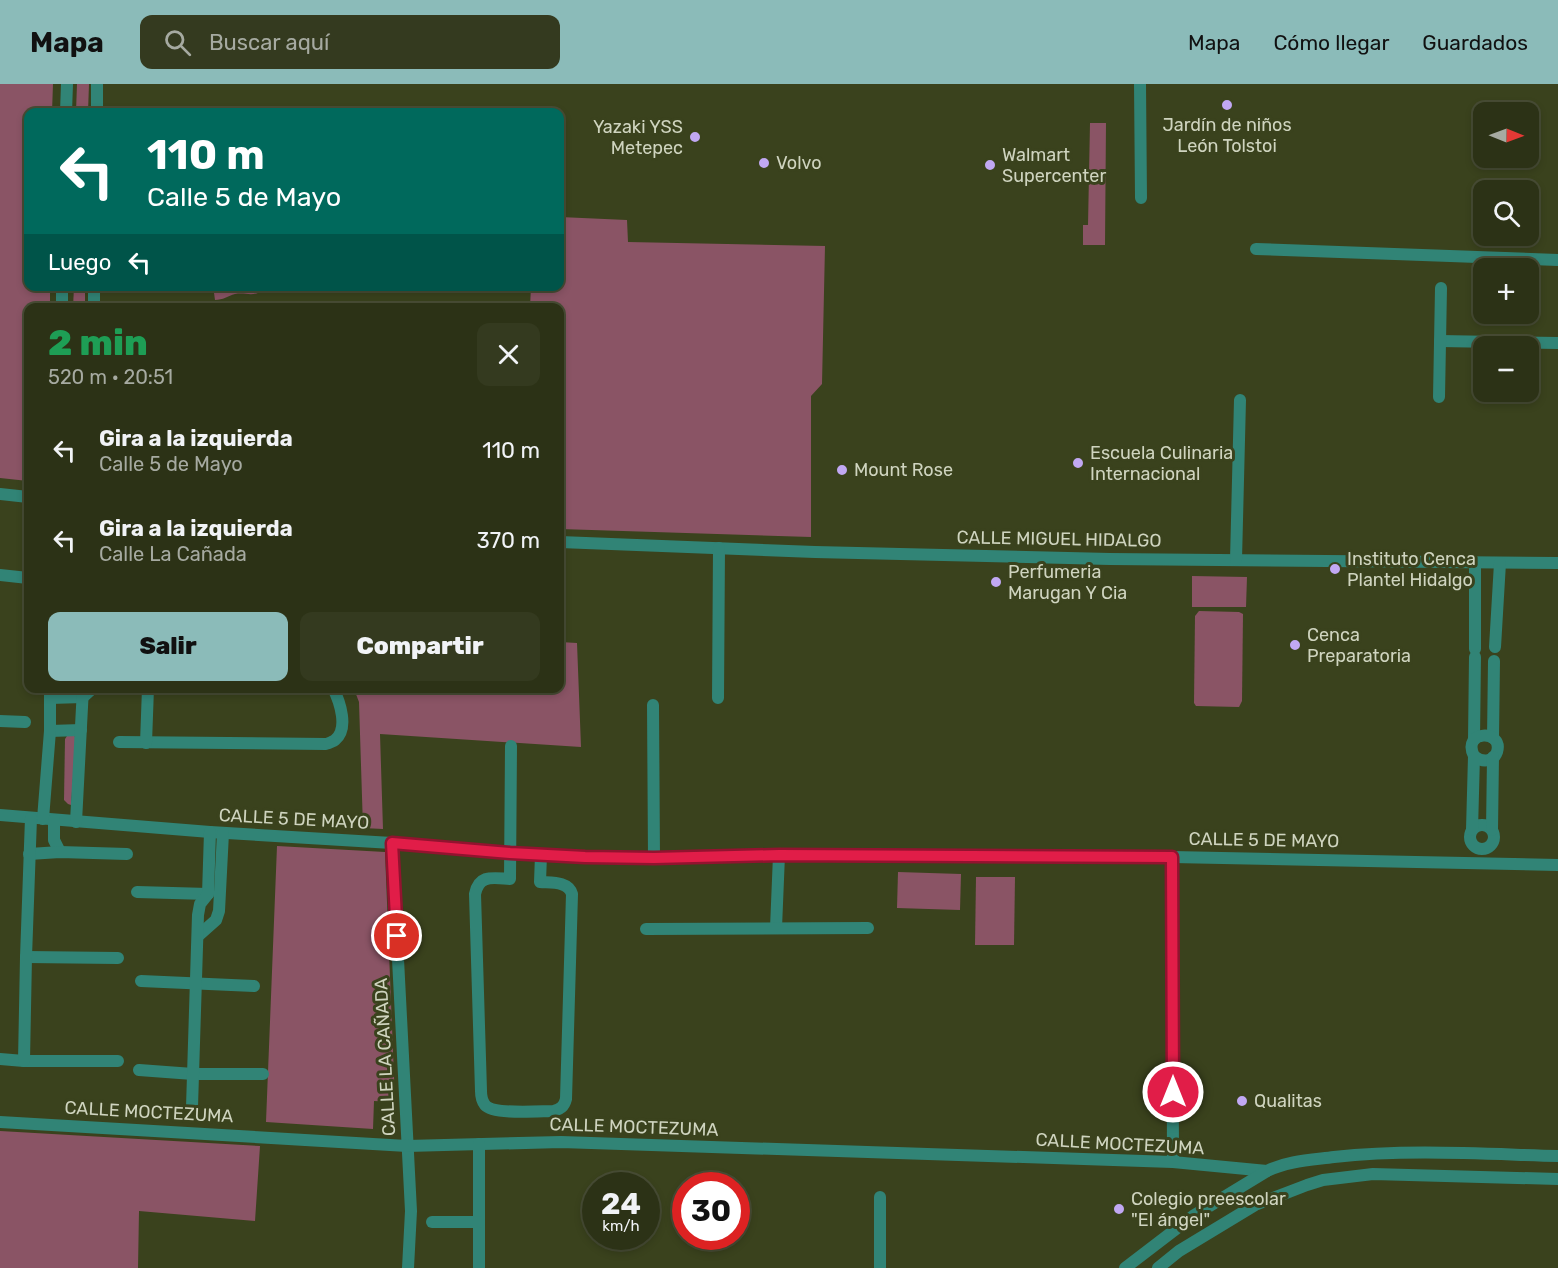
<!DOCTYPE html>
<html lang="es">
<meta charset="utf-8">
<style>
:root{--surface:#2c3216;--page:#343a1f;--text:#f1f3f6;--muted:#a6aaa1;--line:#484d35;--accent:#8bbbb9}
body{margin:0;font-family:Rubik,sans-serif;background:var(--page);color:var(--text);height:100vh;display:flex;flex-direction:column;font-size:22px;white-space:nowrap}
*{box-sizing:border-box;margin:0}
p{font-size:20px;color:var(--muted)}
.icon{flex:none;width:33px;height:33px;fill:none;stroke:currentColor;stroke-width:2;stroke-linecap:round;stroke-linejoin:round}
.map{position:relative;flex:1;overflow:hidden}
.side{position:absolute;left:24px;top:219px;width:540px;height:390px;display:flex;flex-direction:column;background:var(--surface);border-radius:12px;box-shadow:0 3px 9px #0003,0 0 0 2px var(--line)}
.side>*{flex:none}
.guide{position:absolute;left:24px;top:24px;width:540px;height:183px;border-radius:12px;box-shadow:0 3px 9px #0003,0 0 0 2px var(--line);background:#00695c;color:#fff;overflow:hidden}
.needle{width:39px;rotate:91deg}
.tools{position:absolute;left:1473px;top:18px;display:grid;gap:12px}
.tools a{display:grid;place-items:center;width:66px;height:66px;border-radius:12px;background:var(--surface);box-shadow:0 3px 9px #0003,0 0 0 2px var(--line);font-size:30px}
.speed{position:absolute;left:582px;top:1088px;display:flex;gap:12px;font-size:30px;font-weight:700;text-align:center}
.speed>*{display:grid;place-content:center;width:78px;height:78px;border-radius:50%;background:var(--surface);box-shadow:0 3px 9px #0003,0 0 0 2px var(--line);line-height:1}
.speed small{font-size:15px;font-weight:400}
.speed .limit{border:9px solid #d22;background:#fff;color:#111}
.pin{position:absolute;display:grid;place-items:center;width:51px;height:51px;color:#fff;margin:-26px;border:3px solid #fff;border-radius:50%;box-shadow:0 2px 6px #0007}
.me{position:absolute;width:66px;margin:-33px;rotate:0deg;stroke-linejoin:round;filter:drop-shadow(0 0 4px #0008)}
.turn{display:flex;align-items:center;gap:21px;height:126px;padding:0 24px;font-size:27px}
.turn .icon{width:78px;height:78px;stroke-width:2.5}
.turn b{display:block;font-size:42px;line-height:51px}
.then{display:flex;align-items:center;height:57px;padding:0 24px;background:#0003;gap:12px;font-size:22px}
.round{display:grid;place-items:center;flex:none;width:63px;height:63px;border-radius:12px;background:var(--page)}
.head{display:flex;align-items:center;justify-content:space-between;height:102px;padding:0 24px}
h1{font-size:36px;font-weight:800;line-height:45px;color:#1e9e55}
.button{display:flex;gap:12px;margin-top:auto;padding:12px 24px}
.button a{flex:1;height:69px;border-radius:12px;background:var(--accent);color:#111;font-size:24px;font-weight:800;line-height:69px;text-align:center}
.button a+a{background:var(--page);color:var(--text)}
ul{padding:0;list-style:none}
li{display:flex;align-items:center;gap:18px;height:90px;padding:0 24px}
li div{flex:1}
li b{display:block;font-size:22px}
li em{font-style:normal}
header{display:flex;align-items:center;gap:36px;box-sizing:border-box;height:84px;padding:0 30px;background:var(--accent);color:#111}
header strong{font-size:28px}
nav{display:flex;gap:33px;margin-inline-start:auto;font-size:21px}
.search{width:420px;height:54px;background:var(--page);display:flex;align-items:center;gap:15px;box-sizing:border-box;padding:0 21px;border-radius:12px;color:var(--muted);font-size:22px}
.map>svg:first-child{display:block}
.green{fill:#8a5465}
.lines{fill:none;stroke-linecap:round;stroke-linejoin:round}
.minor{stroke:#318476;stroke-width:12}
.tertiary{stroke:#318476;stroke-width:12}
.route-casing{stroke:#92132f;stroke-width:15}
.route{stroke:#e11d48;stroke-width:10}
.poi-dot{fill:#c1a8f3;stroke:#3a421d;stroke-width:2}
.labels{text-anchor:middle;stroke-width:6;stroke-linejoin:round;paint-order:stroke}
.poi-label{font-size:18px;fill:#cfd4bf;stroke:#3a421d;text-anchor:start}
.street-label{font-size:18px;fill:#cfd4bf;stroke:#3a421d}
</style>
<header>
<strong>Mapa</strong>
<div class="search"><svg class="icon" aria-label="search" viewBox="0 0 24 24"><circle cx="10" cy="10" r="6"/><path d="M15 15l6 6"/></svg>Buscar aquí</div>
<nav><a>Mapa</a><a>Cómo llegar</a><a>Guardados</a></nav>
</header>
<div class="map">
<svg width="1558" height="1184" viewBox="0 0 1558 1184">
<rect width="100%" height="100%" fill="#3a421d"/>
<g class="green">
<path d="M0,0h53l-1,28h-24v174l22,1v20l-22,1v173l-28,-3z"/>
<path d="M77,0h12l-1,28h-12z"/>
<path d="M1090,39h16l-1,122h-22v-20h5z"/>
<path d="M560,133l67,3 1,22 197,4 -3,138 -11,12v141l-251,-8v-221l-30,-1 1,-20 29,-1z"/>
<path d="M213,202l51,1 1,2c-12,9 -18,3 -30,5 -7,2 -12,6 -20,6z"/>
<path d="M74,203h11v20h-12z"/>
<path d="M1192,492l55,1 -1,30h-54z"/>
<path d="M1199,527l40,1 4,2 -1,87 -3,6 -43,-1 -2,-3 1,-87z"/>
<path d="M560,558l17,1 4,104 -201,-13 3,95 -20,-1 -4,-126 -5,-13 206,-1z"/>
<path d="M71,650l5,3 -5,68 -3,-1 -4,-4 1,-61 2,-3z"/>
<path d="M277,762l108,6 10,250 -21,-1 -1,28 -107,-7z"/>
<path d="M898,788l63,2 -1,36 -63,-2z"/>
<path d="M976,793h39l-1,68h-39z"/>
<path d="M0,1047l260,15 -5,75 -116,-10 -1,57h-138z"/>
</g>
<g class="lines">
<g class="minor">
<path d="M1140,0l1,114"/>
<path d="M66,28l1,-28"/>
<path d="M97,28v-28"/>
<path d="M1256,165l302,11"/>
<path d="M62,224v-22"/>
<path d="M94,224v-22"/>
<path d="M1440,257l118,2"/>
<path d="M1439,313l2,-109"/>
<path d="M0,410l28,3"/>
<path d="M560,458l255,10 295,7 448,4"/>
<path d="M1236,476l4,-160"/>
<path d="M0,491l28,3"/>
<path d="M1495,563l5,-84"/>
<path d="M1475,565v-87"/>
<path d="M50,614l33,-1 10,-9"/>
<path d="M718,614l1,-150"/>
<path d="M653,621l1,153"/>
<path d="M0,637l25,1"/>
<path d="M50,647l31,-1"/>
<path d="M1493,654l1,-77"/>
<path d="M1474,655l1,-82"/>
<path d="M119,658l207,2c1,0 8,-3 9,-4 14,-11 5,-38 -2,-52"/>
<path d="M146,659l2,-55"/>
<path d="M511,662l-1,133c-17,-1 -31,-5 -35,15l6,197c0,4 1,10 4,14 8,10 55,6 69,6 6,-2 10,-4 12,-12l6,-205c-4,-13 -21,-11 -32,-12l1,-27"/>
<path d="M0,731l210,17 182,11 118,10 75,4 69,1 125,-3 393,2 386,8"/>
<path d="M43,735l7,-88v-43"/>
<path d="M54,736v20l6,12"/>
<path d="M76,738l7,-134"/>
<circle cx="1482" cy="753" r="12"/>
<path d="M1472,746l2,-74c-13,-26 30,-27 23,-4 -4,11 -16,10 -23,4"/>
<path d="M1492,746l1,-73"/>
<path d="M392,759l19,368 -3,57"/>
<path d="M29,770l31,-2 67,2"/>
<path d="M1172,773l1,305"/>
<path d="M137,808l71,2"/>
<path d="M776,844l3,-73"/>
<path d="M646,845l222,-1"/>
<path d="M198,852l18,-16 3,-9 4,-78"/>
<path d="M26,873l92,1"/>
<path d="M141,897l113,5"/>
<path d="M0,975l24,2h94"/>
<path d="M24,977l2,-104 5,-139"/>
<path d="M139,986l54,4h70"/>
<path d="M192,1023l6,-192 2,-11 8,-10 2,-62"/>
<path d="M0,1038l407,24 154,-4 612,20 94,9"/>
<path d="M479,1060v124"/>
<path d="M880,1113v71"/>
<path d="M432,1138h47"/>
</g>
<g class="tertiary">
<path d="M1125,1184l68,-52 74,-45c20,-10 44,-11 67,-14 74,-8 149,-3 224,-1"/>
<path d="M1158,1184l21,-17 76,-46 52,-20 16,-5 50,-6 185,5"/>
</g>
</g>
<g class="lines">
<g class="route-casing">
<path id="route" d="M397,852l-5,-93 118,10 75,4 69,1 125,-3 393,2 1,235"/>
</g>
<use href="#route" class="route"/>
</g>
<g class="poi-dot">
<circle cx="1227" cy="21" r="6"/>
<circle cx="695" cy="53" r="6"/>
<circle cx="764" cy="79" r="6"/>
<circle cx="990" cy="81" r="6"/>
<circle cx="1078" cy="379" r="6"/>
<circle cx="842" cy="386" r="6"/>
<circle cx="1335" cy="485" r="6"/>
<circle cx="996" cy="498" r="6"/>
<circle cx="1295" cy="561" r="6"/>
<circle cx="1242" cy="1017" r="6"/>
<circle cx="1119" cy="1125" r="6"/>
</g>
<g class="labels">
<g class="poi-label">
<text x="1227" y="47" text-anchor="middle">Jardín de niños<tspan x="1227" dy="21">León Tolstoi</tspan></text>
<text x="683" y="49" text-anchor="end">Yazaki YSS<tspan x="683" dy="21">Metepec</tspan></text>
<text x="1002" y="77">Walmart<tspan x="1002" dy="21">Supercenter</tspan></text>
<text x="776" y="85">Volvo</text>
<text x="1090" y="375">Escuela Culinaria<tspan x="1090" dy="21">Internacional</tspan></text>
<text x="854" y="392">Mount Rose</text>
<text x="1347" y="481">Instituto Cenca<tspan x="1347" dy="21">Plantel Hidalgo</tspan></text>
<text x="1008" y="494">Perfumeria<tspan x="1008" dy="21">Marugan Y Cia</tspan></text>
<text x="1307" y="557">Cenca<tspan x="1307" dy="21">Preparatoria</tspan></text>
<text x="1254" y="1023">Qualitas</text>
<text x="1131" y="1121">Colegio preescolar<tspan x="1131" dy="21">"El ángel"</tspan></text>
</g>
<g class="street-label">
<text transform="translate(1059 455) rotate(1)" y="6">CALLE MIGUEL HIDALGO</text>
<text transform="translate(294 735) rotate(3)" y="6">CALLE 5 DE MAYO</text>
<text transform="translate(1264 756) rotate(1)" y="6">CALLE 5 DE MAYO</text>
<text transform="translate(385 973) rotate(-93)" y="6">CALLE LA CAÑADA</text>
<text transform="translate(149 1028) rotate(3)" y="6">CALLE MOCTEZUMA</text>
<text transform="translate(634 1043) rotate(2)" y="6">CALLE MOCTEZUMA</text>
<text transform="translate(1120 1060) rotate(3)" y="6">CALLE MOCTEZUMA</text>
</g>
</g>
</svg>
<div class="tools">
<a><svg class="needle" viewBox="-14 -14 28 28"><path d="M0-13l5 13h-10z" fill="#e53935"/><path d="M0 13l5-13h-10z" fill="#a6aaa1"/></svg></a>
<a><svg class="icon" aria-label="search" viewBox="0 0 24 24"><circle cx="10" cy="10" r="6"/><path d="M15 15l6 6"/></svg></a>
<a>+</a>
<a>−</a>
</div>
<div class="speed"><div>24<small>km/h</small></div><div class="limit">30</div></div>
<div class="pin" style="left:397px;top:852px;background:#d93025"><svg class="icon" aria-label="arrive" viewBox="0 0 24 24"><path d="M6 21V4h12l-3 4 3 4H6"/></svg></div>
<svg class="me" style="left:1173px;top:1008px" viewBox="-20 -20 40 40"><circle r="17" fill="#e11d48" stroke="#fff" stroke-width="3"/><path d="M0-11L8 9 0 5-8 9z" fill="#fff"/></svg>
<div class="guide">
<div class="turn"><svg class="icon" aria-label="left" viewBox="0 0 24 24"><path d="M17 20v-9H6M10 6l-5 5 5 5"/></svg><div><b>110 m</b>Calle 5 de Mayo</div></div>
<div class="then">Luego<svg class="icon" aria-label="left" viewBox="0 0 24 24"><path d="M17 20v-9H6M10 6l-5 5 5 5"/></svg></div>
</div>
<section class="side">
<div class="head"><div><h1>2 min</h1><p>520 m · 20:51</p></div><a class="round"><svg class="icon" aria-label="close" viewBox="0 0 24 24"><path d="M6 6l12 12M18 6L6 18"/></svg></a></div>
<ul>
<li><svg class="icon" aria-label="left" viewBox="0 0 24 24"><path d="M17 20v-9H6M10 6l-5 5 5 5"/></svg><div><b>Gira a la izquierda</b><p>Calle 5 de Mayo</p></div><em>110 m</em></li>
<li><svg class="icon" aria-label="left" viewBox="0 0 24 24"><path d="M17 20v-9H6M10 6l-5 5 5 5"/></svg><div><b>Gira a la izquierda</b><p>Calle La Cañada</p></div><em>370 m</em></li>
</ul>
<div class="button"><a>Salir</a><a>Compartir</a></div>
</section>
</div>
